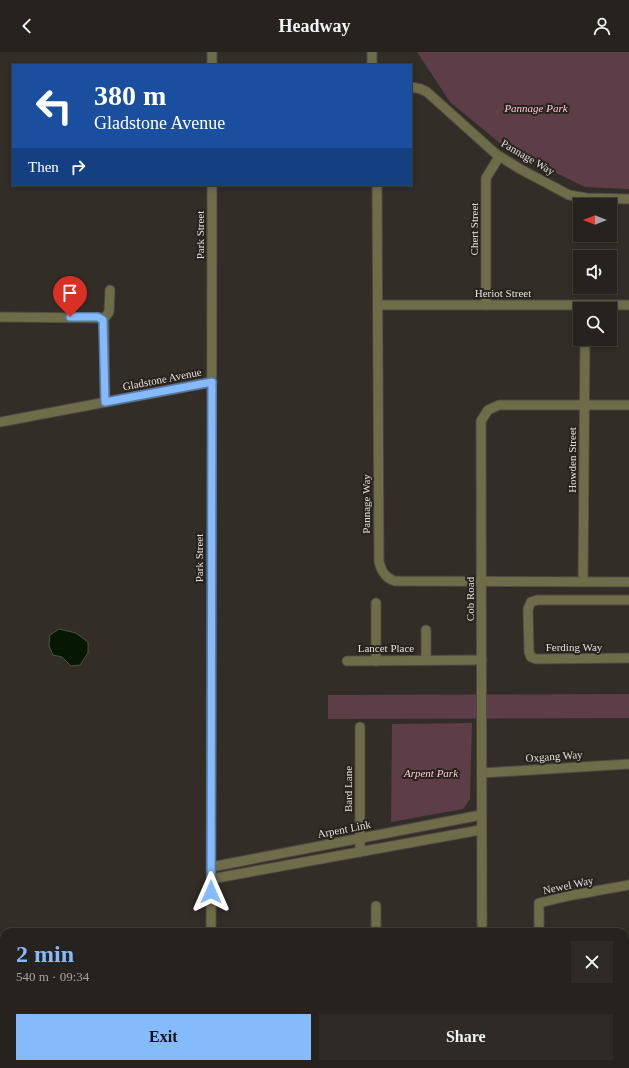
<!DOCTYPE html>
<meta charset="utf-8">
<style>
:root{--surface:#26221d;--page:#2e2a26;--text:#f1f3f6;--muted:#a4a4a4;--line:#423f3b;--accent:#86bbfb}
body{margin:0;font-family:Georgia,serif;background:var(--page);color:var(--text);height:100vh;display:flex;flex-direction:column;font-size:15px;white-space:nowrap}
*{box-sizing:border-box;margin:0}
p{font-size:13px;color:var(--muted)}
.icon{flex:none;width:22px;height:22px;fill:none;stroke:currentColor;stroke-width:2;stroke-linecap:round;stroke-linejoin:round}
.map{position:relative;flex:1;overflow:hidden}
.panel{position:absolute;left:0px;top:876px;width:629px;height:140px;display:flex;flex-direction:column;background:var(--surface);border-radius:12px 12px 0 0;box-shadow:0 2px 6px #0003,0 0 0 1px var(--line)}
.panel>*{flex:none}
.top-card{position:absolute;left:12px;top:12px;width:400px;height:122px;border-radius:0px;box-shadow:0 2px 6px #0003,0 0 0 1px var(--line);background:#1a4fa0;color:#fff;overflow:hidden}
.needle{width:26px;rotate:270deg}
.fabs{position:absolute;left:573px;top:146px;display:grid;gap:8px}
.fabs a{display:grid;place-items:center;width:44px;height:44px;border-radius:0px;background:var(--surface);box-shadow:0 2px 6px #0003,0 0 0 1px var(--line);font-size:20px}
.pin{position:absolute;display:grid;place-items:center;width:34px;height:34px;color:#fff;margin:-41px -17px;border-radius:50% 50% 50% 0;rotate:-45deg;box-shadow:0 0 4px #0007}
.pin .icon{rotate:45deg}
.me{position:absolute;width:44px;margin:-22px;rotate:0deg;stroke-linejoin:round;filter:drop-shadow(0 0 3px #0008)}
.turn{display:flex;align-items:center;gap:14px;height:84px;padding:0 16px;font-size:18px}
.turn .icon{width:52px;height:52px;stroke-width:2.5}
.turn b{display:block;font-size:28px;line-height:34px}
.then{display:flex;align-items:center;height:38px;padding:0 16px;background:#0003;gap:8px;font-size:15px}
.round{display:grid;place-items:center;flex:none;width:42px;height:42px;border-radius:0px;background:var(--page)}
.head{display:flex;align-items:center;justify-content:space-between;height:68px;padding:0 16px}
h1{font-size:24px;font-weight:600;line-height:30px;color:var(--accent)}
.primary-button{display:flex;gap:8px;margin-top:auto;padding:8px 16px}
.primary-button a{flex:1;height:46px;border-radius:0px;background:var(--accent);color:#111;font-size:16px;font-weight:600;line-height:46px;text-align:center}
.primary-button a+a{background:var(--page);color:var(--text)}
header{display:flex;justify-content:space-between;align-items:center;height:52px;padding:0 16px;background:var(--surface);font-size:18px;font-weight:600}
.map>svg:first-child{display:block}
.green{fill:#5d3e48}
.water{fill:#061801;stroke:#485442}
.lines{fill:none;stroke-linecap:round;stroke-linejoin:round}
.minor-casing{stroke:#4f4944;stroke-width:11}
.minor{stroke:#6f6c49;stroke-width:9}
.route-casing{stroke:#577aa3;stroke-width:10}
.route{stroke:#86bbfb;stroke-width:7}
.labels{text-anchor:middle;stroke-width:4;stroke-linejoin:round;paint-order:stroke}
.park-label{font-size:11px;font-style:italic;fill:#fdc6d7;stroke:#29231e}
.street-label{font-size:11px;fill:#e2dfdb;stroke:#29231e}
</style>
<header><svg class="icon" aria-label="back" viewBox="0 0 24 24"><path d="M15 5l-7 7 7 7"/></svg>Headway<svg class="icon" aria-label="person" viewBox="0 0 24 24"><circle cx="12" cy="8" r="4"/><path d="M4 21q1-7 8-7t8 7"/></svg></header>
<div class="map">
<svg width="629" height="1016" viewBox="0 0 629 1016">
<rect width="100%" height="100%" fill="#332d27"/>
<g class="green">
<path d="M417,0h212v137l-44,-2 -78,-38 -57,-47z"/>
<path d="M629,642v24l-301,1v-24z"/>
<path d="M472,671l-2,76 -7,10 -72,13 1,-98z"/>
</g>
<path class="water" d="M59,577l17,4 12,9v11l-8,12 -9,1 -9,-9 -9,-2 -4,-9 1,-11z"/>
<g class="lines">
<g class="minor-casing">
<g id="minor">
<path d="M372,0v13"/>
<path d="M212,13v-13"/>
<path d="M411,35l10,2 6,3 69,62 24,15 49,26 17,3 43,1"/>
<path d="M377,133l2,376c2,10 6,17 16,20l234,1"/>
<path d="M378,253h251"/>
<path d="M486,253v-127l13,-21"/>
<path d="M0,265l101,1 3,5 1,79"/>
<path d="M103,268l6,-8 1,-22"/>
<path d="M0,370l212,-40"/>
<path d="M583,529l2,-242"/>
<path d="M629,548h-92l-6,2 -3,7 1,43 2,5 5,2 93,-1"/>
<path d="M376,551v58"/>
<path d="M426,578v30"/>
<path d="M347,609l135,-1"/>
<path d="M360,675v125"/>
<path d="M482,721l147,-9"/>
<path d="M211,815l270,-52"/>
<path d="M211,827l269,-49"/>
<path d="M376,854v26"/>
<path d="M211,880l1,-747"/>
<path d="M482,880l-1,-511 7,-11 11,-5h130"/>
<path d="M539,880v-29l29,-7 61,-11"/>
<path d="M625,930h4"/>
<path d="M0,943l4,1"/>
<path d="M127,1012v4"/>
<path d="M483,1012v4"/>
<path d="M20,1016v-4"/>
<path d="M210,1016v-4"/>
<path d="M380,1016v-4"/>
</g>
</g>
<use href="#minor" class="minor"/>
</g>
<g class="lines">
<g class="route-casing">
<path id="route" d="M70,265h28l5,3 2,82 107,-20 -1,510"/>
</g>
<use href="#route" class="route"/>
</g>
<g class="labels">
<g class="park-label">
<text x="536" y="60">Pannage Park</text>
<text x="431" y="725">Arpent Park</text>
</g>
<g class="street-label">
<text transform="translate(528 105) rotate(30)" y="4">Pannage Way</text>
<text transform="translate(474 177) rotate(-90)" y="4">Chert Street</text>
<text transform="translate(200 183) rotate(-90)" y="4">Park Street</text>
<text x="503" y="245">Heriot Street</text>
<text transform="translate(162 327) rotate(-11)" y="4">Gladstone Avenue</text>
<text transform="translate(572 408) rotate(-90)" y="4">Howden Street</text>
<text transform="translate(366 452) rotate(-90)" y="4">Pannage Way</text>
<text transform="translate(199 506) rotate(-90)" y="4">Park Street</text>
<text transform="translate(470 547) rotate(-90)" y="4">Cob Road</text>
<text x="574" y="599">Ferding Way</text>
<text x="386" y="600">Lancet Place</text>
<text transform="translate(554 704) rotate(-4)" y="4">Oxgang Way</text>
<text transform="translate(348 737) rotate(-90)" y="4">Bard Lane</text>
<text transform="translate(344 777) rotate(-11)" y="4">Arpent Link</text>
<text transform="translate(568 833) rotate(-12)" y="4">Newel Way</text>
</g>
</g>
</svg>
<div class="fabs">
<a><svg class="needle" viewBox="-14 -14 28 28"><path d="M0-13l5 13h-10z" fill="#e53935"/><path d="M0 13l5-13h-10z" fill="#a4a4a4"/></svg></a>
<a><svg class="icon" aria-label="sound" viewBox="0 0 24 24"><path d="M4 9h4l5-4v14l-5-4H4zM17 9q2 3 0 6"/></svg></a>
<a><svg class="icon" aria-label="search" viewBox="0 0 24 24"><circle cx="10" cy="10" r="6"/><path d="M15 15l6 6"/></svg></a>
</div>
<div class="pin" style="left:70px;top:265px;background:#d93025"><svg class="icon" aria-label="arrive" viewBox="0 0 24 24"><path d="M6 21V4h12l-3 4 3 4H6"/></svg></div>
<svg class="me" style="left:211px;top:840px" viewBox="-20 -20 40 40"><path d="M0-17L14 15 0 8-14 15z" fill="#86bbfb" stroke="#fff" stroke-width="4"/></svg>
<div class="top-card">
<div class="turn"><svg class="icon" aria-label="left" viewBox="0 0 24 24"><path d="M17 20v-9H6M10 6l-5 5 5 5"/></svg><div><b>380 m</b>Gladstone Avenue</div></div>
<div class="then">Then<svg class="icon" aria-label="right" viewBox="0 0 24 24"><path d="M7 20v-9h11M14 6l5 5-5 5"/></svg></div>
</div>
<section class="panel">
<div class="head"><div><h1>2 min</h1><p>540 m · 09:34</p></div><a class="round"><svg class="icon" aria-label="close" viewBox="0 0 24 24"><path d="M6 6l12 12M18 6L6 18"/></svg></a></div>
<div class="primary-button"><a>Exit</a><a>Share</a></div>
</section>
</div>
